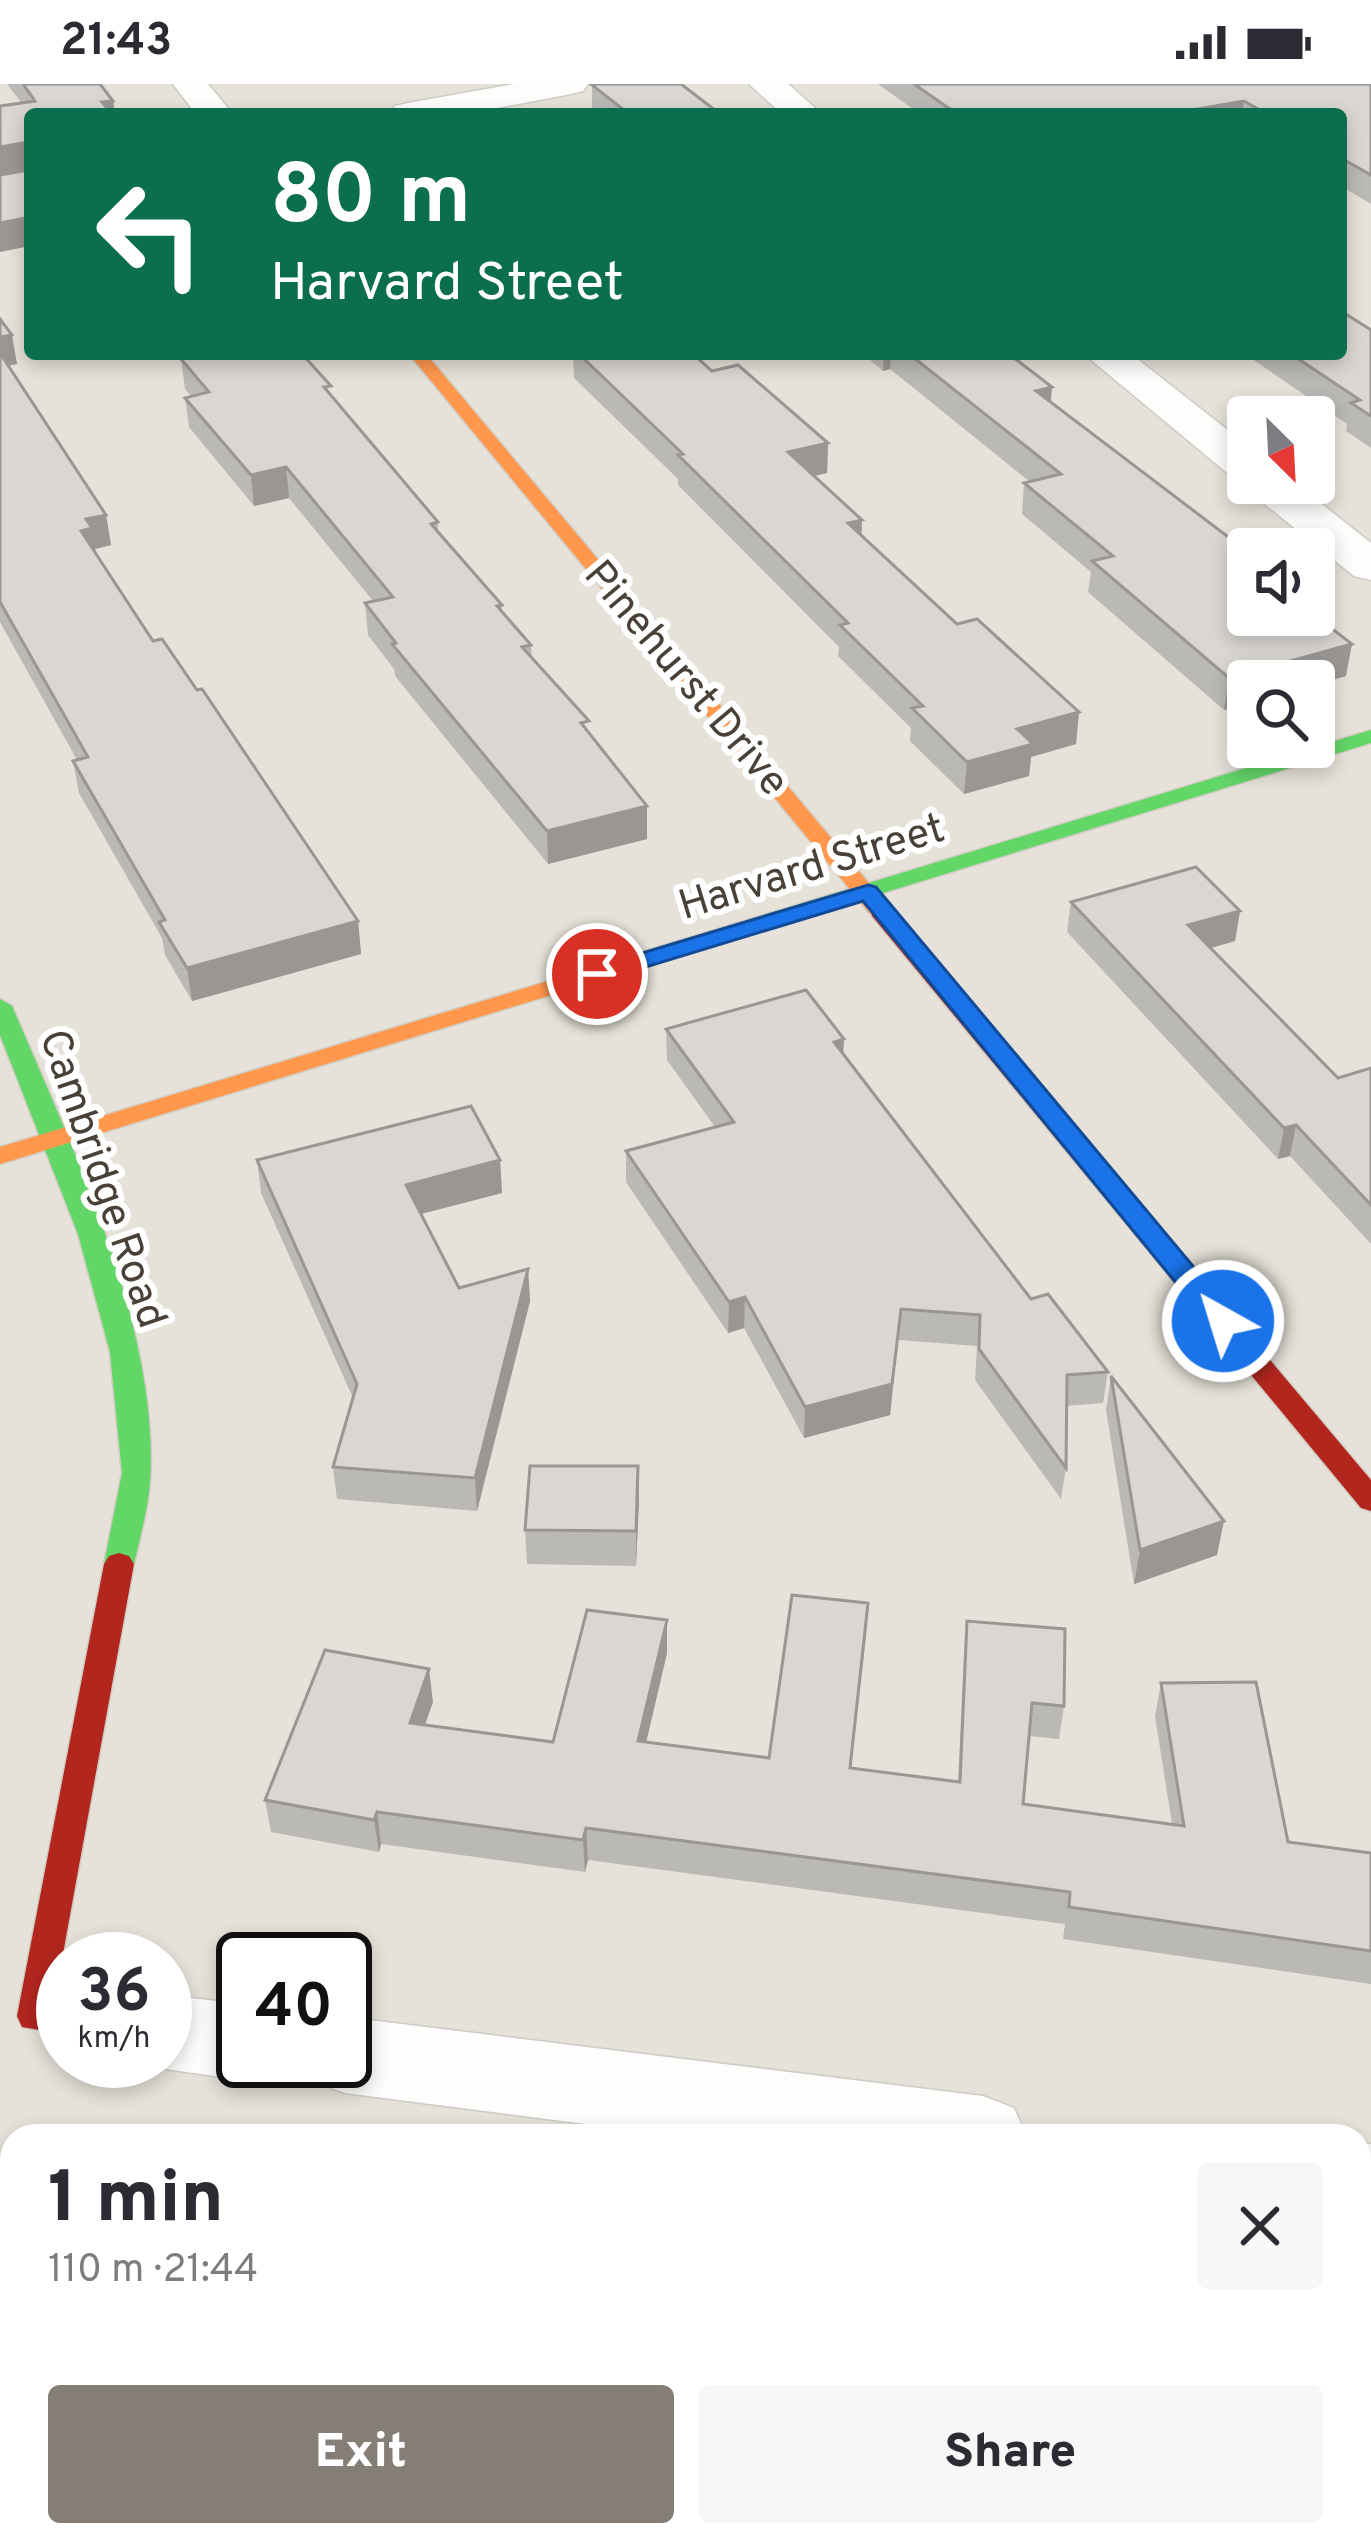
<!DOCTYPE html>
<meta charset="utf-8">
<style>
:root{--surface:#fff;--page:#f7f7f7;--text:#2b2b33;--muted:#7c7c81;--accent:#847e76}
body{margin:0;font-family:Overpass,sans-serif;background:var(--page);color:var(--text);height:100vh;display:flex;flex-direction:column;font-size:45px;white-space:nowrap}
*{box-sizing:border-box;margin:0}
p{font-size:39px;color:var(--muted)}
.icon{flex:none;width:66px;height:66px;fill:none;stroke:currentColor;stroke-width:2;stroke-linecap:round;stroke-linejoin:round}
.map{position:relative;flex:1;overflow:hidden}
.drawer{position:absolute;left:0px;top:2040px;width:1371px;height:423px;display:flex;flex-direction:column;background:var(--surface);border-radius:36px 36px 0 0;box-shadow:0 6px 18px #0003}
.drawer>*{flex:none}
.top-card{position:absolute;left:24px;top:24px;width:1323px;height:252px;border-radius:12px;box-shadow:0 6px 18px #0003;background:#0b6e4f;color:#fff;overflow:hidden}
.needle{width:78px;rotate:156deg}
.fabs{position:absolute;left:1227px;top:312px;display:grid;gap:24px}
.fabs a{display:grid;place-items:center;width:108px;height:108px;border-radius:12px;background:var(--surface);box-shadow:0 6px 18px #0003;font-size:60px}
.speed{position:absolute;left:36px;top:1848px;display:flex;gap:24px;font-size:60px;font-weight:700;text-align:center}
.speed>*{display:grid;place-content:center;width:156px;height:156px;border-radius:50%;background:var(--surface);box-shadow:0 6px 18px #0003;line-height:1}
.speed small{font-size:30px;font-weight:400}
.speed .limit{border:6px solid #111;border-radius:18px;background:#fff;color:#111}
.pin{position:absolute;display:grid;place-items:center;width:102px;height:102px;color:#fff;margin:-51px;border:6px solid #fff;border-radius:50%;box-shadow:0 3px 12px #0007}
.me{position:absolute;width:132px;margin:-66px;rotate:321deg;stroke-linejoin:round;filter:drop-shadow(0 0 9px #0008)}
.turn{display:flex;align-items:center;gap:42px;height:252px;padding:0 48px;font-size:54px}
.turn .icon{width:156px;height:156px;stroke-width:2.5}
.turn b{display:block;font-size:84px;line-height:102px}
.round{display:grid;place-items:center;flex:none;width:126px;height:126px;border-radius:12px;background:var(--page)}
.head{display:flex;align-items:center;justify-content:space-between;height:204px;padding:0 48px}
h1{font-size:72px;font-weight:800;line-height:90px}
.primary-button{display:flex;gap:24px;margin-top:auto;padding:24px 48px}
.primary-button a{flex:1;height:138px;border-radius:12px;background:var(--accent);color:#fff;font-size:48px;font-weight:800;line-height:138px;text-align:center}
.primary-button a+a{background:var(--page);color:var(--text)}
.status{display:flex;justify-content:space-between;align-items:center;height:84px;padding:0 60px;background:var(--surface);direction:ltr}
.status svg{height:33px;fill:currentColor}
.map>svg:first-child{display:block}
.residential{fill:#e6e2d9;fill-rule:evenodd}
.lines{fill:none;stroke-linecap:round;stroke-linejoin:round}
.street-casing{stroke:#cfccc8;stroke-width:3}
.fast-casing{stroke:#d2cdc3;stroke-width:3}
.slow-casing{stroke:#d2cdc3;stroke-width:3}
.jam-casing{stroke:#d2cdc3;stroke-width:3}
.street{fill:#fdfdfc;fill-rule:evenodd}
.fast{fill:#63d668;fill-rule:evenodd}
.slow{fill:#ff974d;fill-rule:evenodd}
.jam{fill:#b3261e;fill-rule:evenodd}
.wall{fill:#bbb9b5}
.shaded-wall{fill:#999694}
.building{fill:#dad7d3;stroke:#999694;stroke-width:3}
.route{fill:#1a73e8;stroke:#114b97;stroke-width:3}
.labels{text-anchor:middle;stroke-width:12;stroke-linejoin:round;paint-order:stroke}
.street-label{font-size:42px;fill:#494137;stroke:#fff}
</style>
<div class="status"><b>21:43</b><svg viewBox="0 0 49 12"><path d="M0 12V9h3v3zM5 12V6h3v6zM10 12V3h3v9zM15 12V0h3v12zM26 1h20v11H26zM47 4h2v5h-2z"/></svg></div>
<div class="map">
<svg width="1371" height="2461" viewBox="0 0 1371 2461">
<rect width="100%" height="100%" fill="#f2f0ec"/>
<path class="residential" d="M0,0h1371v2461h-1371zM30,30h1311v240h-1311zM1248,333h66v66h-66zM1248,465h66v66h-66zM1248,597h66v66h-66zM63,1875h102v102h-102zM243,1875h102v102h-102zM12,2052h1347v399h-1347z"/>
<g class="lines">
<g class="street-casing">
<g id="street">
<path d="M173,0h35l25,30h-37z"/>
<path d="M514,0h74l-5,7 -12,3 -106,20h-75l5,-8 13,-3z"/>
<path d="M749,0h39l34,30h-40z"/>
<path d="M1084,270h47l117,92v37h47l76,60v37l-17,-4 -103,-83 -5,-12 -14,-4z"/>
<path d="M165,1911l78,9v57h33l-3,8 -30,11 -78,-11 -23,-8h23z"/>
<path d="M345,1933l638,79 31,12 12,28h-349l-332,-43 -30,-11 -10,-21h40z"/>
<path d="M1359,2059l12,1v82l-12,-1z"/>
</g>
</g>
<g class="fast-casing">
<g id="fast">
<path d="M1371,646v13l-755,232 -8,2 -12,-7 4,-5z"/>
<path d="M0,915l12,7c59,139 148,323 138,476 -2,28 -10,55 -16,82l-5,8h-20l-5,-8 18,-91 -12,-121 -32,-118 -78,-199z"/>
</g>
</g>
<g class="slow-casing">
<g id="slow">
<path d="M409,270h17l462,552v10h-16z"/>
<path d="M608,879l8,2 4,5 -4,5 -616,189v-17z"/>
</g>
</g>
<g class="jam-casing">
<g id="jam">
<path d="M880,820l8,2 483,574v31l-10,-3 -489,-592v-10z"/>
<path d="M119,1469l10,3 5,8 -80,439 9,1v30l-41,-7 -5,-11 87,-452 5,-8z"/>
</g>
</g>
<use href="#street" class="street"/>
<use href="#fast" class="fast"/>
<use href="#slow" class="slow"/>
<use href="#jam" class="jam"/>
</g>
<g class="wall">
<path d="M7,0h93l13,17 2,13h-85z"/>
<path d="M878,0h493v120l-30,-18v-72h-421z"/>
<path d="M592,1l128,29h-124l-4,-3z"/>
<path d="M0,235l17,45 -9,2 98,149 5,30 -16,4 1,4 57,88 44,49 161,231 3,33 -169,47 -27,-46 -3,-17 -83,-145 -6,-32 4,-1 -77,-138z"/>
<path d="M1371,246v118l-25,-17 1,-7 -102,-70h96z"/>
<path d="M197,270h105l30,42 106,126v10l64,73v7l29,33 1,12 57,77 58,105 -99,25 -153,-188 -1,-7 -26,-34 -3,-32 8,-2 -84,-103 -35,8 -65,-79 -4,-29 6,-2 -6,-7 -4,-30 17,-3z"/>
<path d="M573,270h120l19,17 116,72 -1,30 -13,3 47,59 96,89 122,88 -3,32 -45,13 -2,19 -65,18 -54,-53 1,-13 -73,-72 1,-9 -161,-162v-6l-104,-101z"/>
<path d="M863,270h146l43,33 -1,15 295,274 -32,9v-4l-90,29 -136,-118 3,-20 -69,-58 2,-31 6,-1 -140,-113 -7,2z"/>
<path d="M1071,818l169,9 -5,30 -25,7 128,130 33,-10v176l-81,-88 -12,3 -211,-227z"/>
<path d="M666,945l178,10 -1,15 188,245 77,73 -5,31 -37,3v62l-5,31 -86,-119 2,-34 -79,-6 -8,75 -86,23 -60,-110 -16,5 -102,-151v-31l89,-24 -48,-67z"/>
<path d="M257,1076h243l2,33 -81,21 38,74 69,-19 2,32 -53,210 -140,-12 -4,-32 20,-69 -92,-205z"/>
<path d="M1111,1292l106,179 -83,29 -28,-174z"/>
<path d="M639,1417l-3,65 -109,-2 -2,-34z"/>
<path d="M868,1519l-17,165 107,14 6,-128 3,-33 97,85 -5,33 -30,-3 -6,68 149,20 -17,-108 6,-33 127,159 83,11v131l-308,-45 2,-15 -477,-64 -3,12 -204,-28 -2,8 -108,-20 -6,-32 168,-98 -8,23 128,17 114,-122v33l-21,89 123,16z"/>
<path d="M0,2165l12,2v161l-12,-2z"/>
<path d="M1097,2451h262l12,10h-212z"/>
</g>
<g class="shaded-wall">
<path d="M113,17l2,13h-12l-1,-12z"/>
<path d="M1244,17l-2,13h-73z"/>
<path d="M28,58l2,27 -30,6v-28z"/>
<path d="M30,133v29l-30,6v-29z"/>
<path d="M12,251l5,29 -17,3v-30z"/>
<path d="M884,270h7l-1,15 -7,2z"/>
<path d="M1052,303l-3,30 -13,-26z"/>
<path d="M828,359l-1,30 -39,9v-30z"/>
<path d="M286,383l3,31 -35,8 -3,-31z"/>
<path d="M106,431l5,30 -16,4 2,10 -16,-28 5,-12z"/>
<path d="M862,436l-1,31 -13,-28z"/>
<path d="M1352,560l-6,32 -32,9v-4h-66v22l-24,7 5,-32z"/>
<path d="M1079,628l-3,32 -45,13 -2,19 -65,18 3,-32 50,-33z"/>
<path d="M647,722v33l-99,25 -1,-33z"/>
<path d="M1240,827l-5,30 -52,15 5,-31z"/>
<path d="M358,837l3,33 -169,47 -5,-33z"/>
<path d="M844,955l-2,31 -8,-28z"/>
<path d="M1296,1041l-6,31 -12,3 6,-31z"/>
<path d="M500,1076l2,33 -93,24 -3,-32z"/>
<path d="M528,1185l2,32 -53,210 -2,-33z"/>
<path d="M745,1213l-1,31 -16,5 1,-31z"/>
<path d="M901,1225l-11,106 -86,23 1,-31z"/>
<path d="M638,1382l1,35 -3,65v-35z"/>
<path d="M1224,1437l-7,34 -83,29 6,-34z"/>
<path d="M868,1519l-2,32 -19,165 3,-32z"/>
<path d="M667,1536v33l-28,120 -1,-32z"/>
<path d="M429,1585l4,33 -19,53 -4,-32z"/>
<path d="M377,1728l4,32 -2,8 -5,-32z"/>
<path d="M586,1744l2,32 -3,12 -2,-32z"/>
<path d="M462,2451h7l-1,10h-8z"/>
</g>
<g class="building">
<path d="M23,0h77l13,17 -11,1 10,12h-82v103l-30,6v-48l29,-5 -1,-28 -28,5v-41l35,-5z"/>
<path d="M598,0h83l39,30h-91l-37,-29z"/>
<path d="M914,0h457v91l-30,-17v-44h-74l-23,-13 -75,13h-212z"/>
<path d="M1341,227l30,19v86l-20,-13 9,-3 -69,-46h50z"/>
<path d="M0,235l12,16 -12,2z"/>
<path d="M0,269l106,162 -20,4 6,9 -11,3 72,110 9,-2 35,51 5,-1 156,232 -171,47 -28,-46 6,-2 -92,-159 15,-4 -88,-155z"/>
<path d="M206,270h96l29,32 -7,1 114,135 -7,2 71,81 -5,1 34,39 -9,2 67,74 -8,2 66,83 -100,25 -155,-187 4,-1 -31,-40 28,-6 -107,-130 -35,8 -66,-77 24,-6 -28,-33z"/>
<path d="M579,270h114l19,17 26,-6 90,78 -40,9 74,68 -14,3 109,101 20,-5 102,93 -62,17 16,15 -66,18 -55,-54 11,-2 -83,-81 8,-2 -170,-168 5,-1z"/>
<path d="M909,270h100l43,33 -16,4 212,161v63h66l38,29 -123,34 -137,-117 21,-5 -89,-73 37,-9z"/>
<path d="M1196,783l44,44 -52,14 150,153 33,-10v137l-75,-80 -12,3 -213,-226z"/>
<path d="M806,906l38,49 -10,3 197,257 17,-5 60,78 -41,3 -1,93 -87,-119 1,-34 -79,-6 -9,75 -87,23 -60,-110 -16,5 -103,-151 108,-29 -68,-93z"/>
<path d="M471,1022l29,54 -94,25 53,103 69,-19 -53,209 -142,-11 24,-83 -100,-224z"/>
<path d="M1111,1292l113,145 -84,29z"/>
<path d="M530,1382h108l-2,65 -111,-1z"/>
<path d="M792,1511l76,8 -18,165 110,14 7,-161 98,8 -1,77 -32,-3 -9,101 161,22 -23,-143 95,-1 32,160 83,11v98l-302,-44 1,-15 -484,-64 -3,12 -206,-28 -3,8 -109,-20 60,-150 104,19 -19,54 143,19 34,-132 80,10 -29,121 131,17z"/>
<path d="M0,2165l12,2v134l-12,-2z"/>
<path d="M1359,2326l12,2v133h-31l-62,-10h81z"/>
<path d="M359,2451h103l-2,10h-102z"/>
<rect x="621" y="2451" width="110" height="10"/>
<path d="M918,2451h73v10h-74z"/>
</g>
<path class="route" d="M868,801l8,2 357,427 4,7 -4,7h-20l-350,-427 -257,78 -9,2 -12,-7 4,-5z"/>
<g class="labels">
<g class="street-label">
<text transform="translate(688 593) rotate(50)" y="15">Pinehurst Drive</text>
<text transform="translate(811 781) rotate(-17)" y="15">Harvard Street</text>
<text transform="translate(105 1094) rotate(71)" y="15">Cambridge Road</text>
</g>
</g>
</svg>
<div class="fabs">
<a><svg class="needle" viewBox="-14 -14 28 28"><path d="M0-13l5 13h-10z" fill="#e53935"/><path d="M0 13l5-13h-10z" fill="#7c7c81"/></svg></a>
<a><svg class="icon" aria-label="sound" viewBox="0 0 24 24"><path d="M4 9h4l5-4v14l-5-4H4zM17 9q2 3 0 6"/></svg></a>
<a><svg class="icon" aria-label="search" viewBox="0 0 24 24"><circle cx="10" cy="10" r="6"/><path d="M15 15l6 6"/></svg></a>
</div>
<div class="speed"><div>36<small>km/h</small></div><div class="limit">40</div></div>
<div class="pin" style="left:597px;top:890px;background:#d93025"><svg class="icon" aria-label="arrive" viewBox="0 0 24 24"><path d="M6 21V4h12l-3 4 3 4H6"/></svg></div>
<svg class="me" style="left:1223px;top:1237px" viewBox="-20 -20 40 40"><circle r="17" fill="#1a73e8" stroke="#fff" stroke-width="3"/><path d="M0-11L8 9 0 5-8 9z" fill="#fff"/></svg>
<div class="top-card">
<div class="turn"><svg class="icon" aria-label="left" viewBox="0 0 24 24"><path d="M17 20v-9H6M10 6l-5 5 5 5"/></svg><div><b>80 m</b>Harvard Street</div></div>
</div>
<section class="drawer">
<div class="head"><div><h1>1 min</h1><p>110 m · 21:44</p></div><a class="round"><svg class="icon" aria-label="close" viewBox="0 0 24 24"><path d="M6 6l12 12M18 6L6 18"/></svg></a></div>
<div class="primary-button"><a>Exit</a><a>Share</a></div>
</section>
</div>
